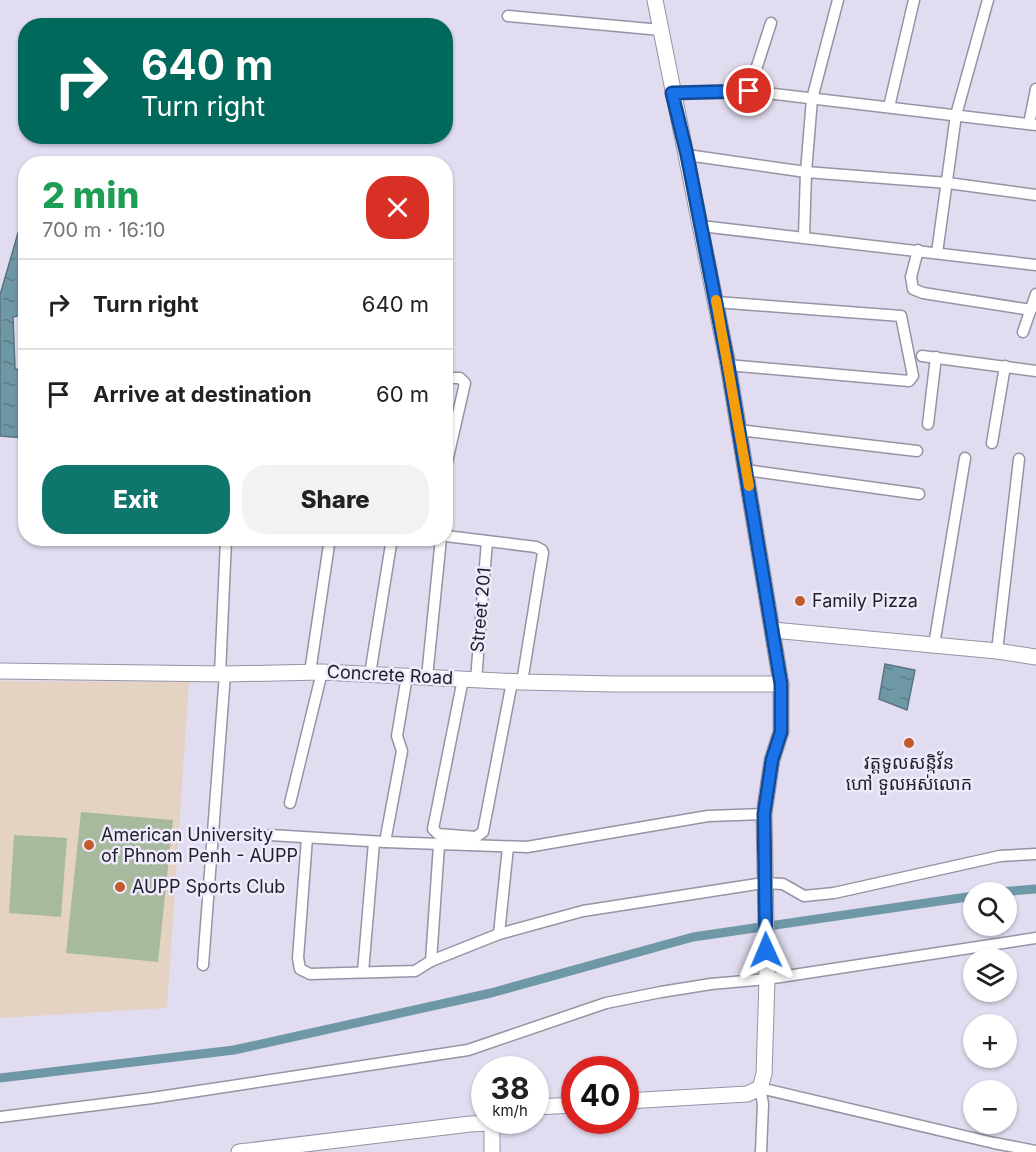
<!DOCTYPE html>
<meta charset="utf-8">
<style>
:root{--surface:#fff;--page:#f2f2f2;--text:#222;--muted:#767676;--line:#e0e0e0;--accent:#0f766e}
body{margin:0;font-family:Inter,"Noto Sans Khmer",sans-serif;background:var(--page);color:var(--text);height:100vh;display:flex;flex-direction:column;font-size:22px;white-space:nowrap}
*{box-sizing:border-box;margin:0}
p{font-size:20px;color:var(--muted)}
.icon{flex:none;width:33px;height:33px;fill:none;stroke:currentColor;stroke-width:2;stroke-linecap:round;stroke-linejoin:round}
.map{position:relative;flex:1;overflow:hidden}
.sheet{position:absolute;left:18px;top:156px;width:435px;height:390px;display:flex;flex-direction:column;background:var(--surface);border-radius:24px;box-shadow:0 2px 4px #0004}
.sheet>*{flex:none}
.top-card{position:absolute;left:18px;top:18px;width:435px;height:126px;border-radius:24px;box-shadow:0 2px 4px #0004;background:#00695c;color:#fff;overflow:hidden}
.tools{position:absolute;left:963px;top:882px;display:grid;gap:12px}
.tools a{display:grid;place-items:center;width:54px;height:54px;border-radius:50%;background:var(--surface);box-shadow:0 2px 4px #0004;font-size:30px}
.speed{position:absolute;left:471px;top:1056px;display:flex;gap:12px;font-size:30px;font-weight:700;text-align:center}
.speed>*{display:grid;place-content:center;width:78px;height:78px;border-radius:50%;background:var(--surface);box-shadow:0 2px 4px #0004;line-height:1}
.speed small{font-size:15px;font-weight:400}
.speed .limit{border:9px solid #d22;background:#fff;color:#111}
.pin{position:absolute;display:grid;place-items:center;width:51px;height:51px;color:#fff;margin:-26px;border:3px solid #fff;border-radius:50%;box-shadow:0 2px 6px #0007}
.me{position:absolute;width:66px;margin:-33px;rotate:359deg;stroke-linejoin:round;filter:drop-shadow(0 0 4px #0008)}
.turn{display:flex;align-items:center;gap:21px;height:126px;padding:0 24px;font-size:27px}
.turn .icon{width:78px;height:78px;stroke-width:2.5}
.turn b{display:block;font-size:42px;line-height:51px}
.round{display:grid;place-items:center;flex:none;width:63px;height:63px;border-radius:24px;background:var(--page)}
.overview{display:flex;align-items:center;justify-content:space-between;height:102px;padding:0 24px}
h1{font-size:36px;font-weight:800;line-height:45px;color:#1e9e55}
.button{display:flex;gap:12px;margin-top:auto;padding:12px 24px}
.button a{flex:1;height:69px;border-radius:24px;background:var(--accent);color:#fff;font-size:24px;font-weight:800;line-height:69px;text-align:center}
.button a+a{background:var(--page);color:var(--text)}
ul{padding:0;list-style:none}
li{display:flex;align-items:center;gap:18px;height:90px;padding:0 24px;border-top:2px solid var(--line)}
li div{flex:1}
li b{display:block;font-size:22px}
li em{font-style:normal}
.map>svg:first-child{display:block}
.education{fill:#e4d3c2}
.grass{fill:#a8ba9e}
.water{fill:url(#water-ripples);stroke:#587480;stroke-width:1.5}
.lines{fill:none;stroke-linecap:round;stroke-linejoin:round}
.canal{stroke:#6f98a6;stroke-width:9}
.street-casing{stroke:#9792a4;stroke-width:13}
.secondary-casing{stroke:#9792a4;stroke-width:17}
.street{stroke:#fff;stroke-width:10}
.secondary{stroke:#fff;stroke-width:15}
.route-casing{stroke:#114b97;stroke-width:15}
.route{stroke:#1a73e8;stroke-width:10}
.slow{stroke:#f59e0b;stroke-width:10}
.poi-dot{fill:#c15b2c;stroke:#efe9fd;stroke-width:2}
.labels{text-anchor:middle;stroke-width:5;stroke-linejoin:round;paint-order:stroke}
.poi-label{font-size:18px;fill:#211f26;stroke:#efe9fd;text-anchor:start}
.street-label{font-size:18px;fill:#211f26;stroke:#efe9fd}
</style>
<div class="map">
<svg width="1036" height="1152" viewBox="0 0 1036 1152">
<defs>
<pattern id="water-ripples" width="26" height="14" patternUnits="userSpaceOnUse" patternTransform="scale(1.5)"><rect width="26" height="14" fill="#6f98a6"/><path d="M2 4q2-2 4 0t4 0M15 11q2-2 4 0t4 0" fill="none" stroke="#5b7b87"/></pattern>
</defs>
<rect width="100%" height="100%" fill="#e2dcf0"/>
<path class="education" d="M0,681l189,1 -22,326 -167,10z"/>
<g class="grass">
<path d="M81,812l92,8 -15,142 -92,-9z"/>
<path d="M14,835l53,3 -6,79 -52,-4z"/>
</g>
<g class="water">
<path d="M18,233l7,2v79l-12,3 2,51 10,7v63l-25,-2v-141z"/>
<path d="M885,664l30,6 -8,40 -28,-11z"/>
</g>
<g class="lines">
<g class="canal">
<path d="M998,892l38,-3"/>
<path d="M0,1078l234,-28 257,-57 202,-56 281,-41"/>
</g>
<g class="street-casing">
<g id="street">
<path d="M508,16l153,14"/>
<path d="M749,91l22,-68"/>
<path d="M672,93l77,-2 287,34"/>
<path d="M889,107l25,-107"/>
<path d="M1029,124l7,-35"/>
<path d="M687,155l119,17 142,11 88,12"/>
<path d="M701,226l335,39"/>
<path d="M804,237l2,-65 6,-73 26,-99"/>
<path d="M918,250l-7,27 2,12 10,4 108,17"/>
<path d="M937,253l19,-138 32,-115"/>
<path d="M716,302l185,14 12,60 -4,5 -181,-16"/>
<path d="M1023,332l13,-38"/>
<path d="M922,356l114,15"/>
<path d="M446,378h14l5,5 -19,83"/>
<path d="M928,424l8,-67"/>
<path d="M739,430l178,21"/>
<path d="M992,443l13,-77"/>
<path d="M746,470l173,24"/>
<path d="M446,536l90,11 6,3 1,3 -21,129"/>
<path d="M934,645l31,-187"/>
<path d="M997,651l22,-192"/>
<path d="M310,672l20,-134"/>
<path d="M220,674l6,-134"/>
<path d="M370,674l22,-136"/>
<path d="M427,677l14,-139"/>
<path d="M463,679l-30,150 5,5 38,3 7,-5 29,-150"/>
<path d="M476,680l11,-139"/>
<path d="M290,803l32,-131"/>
<path d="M270,835l115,7 142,5 181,-31 56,-2"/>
<path d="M307,838l-9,120 2,11 10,5 105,-3 16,-10 68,-27 84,-23 181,-28 19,1 21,12 30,-3 166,-37 36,-2"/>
<path d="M385,842l17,-91 -5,-15 10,-60"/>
<path d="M499,934l9,-87"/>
<path d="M431,961l8,-116"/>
<path d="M203,965l22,-291"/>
<path d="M363,972l11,-130"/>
<path d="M0,1117l152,-19 316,-48 138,-47 55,-11 50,-8 56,-5 269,-41"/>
<path d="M761,1152l2,-48 -3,-16 234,55 42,8"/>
</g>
</g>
<g class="secondary-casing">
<g id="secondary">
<path d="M773,630l224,21 39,6"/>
<path d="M0,671l225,3 97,-2 200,10 93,2h166"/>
<path d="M626,1101l121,-7 13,-6 4,-14 3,-95 -3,-165 8,-54 9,-28v-48l-53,-319 -73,-365"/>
<path d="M536,1107l38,-2"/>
<path d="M239,1152l231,-28 22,-1"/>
<path d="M492,1152v-29"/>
</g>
</g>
<use href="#street" class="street"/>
<use href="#secondary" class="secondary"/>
</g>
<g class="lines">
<g class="route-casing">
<path id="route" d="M749,91l-77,2 15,62 41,210 53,319v48l-9,28 -8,54 2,136"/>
</g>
<use href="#route" class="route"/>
<path class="slow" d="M716,300l33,186"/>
</g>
<g class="poi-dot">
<circle cx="800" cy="601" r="6"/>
<circle cx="909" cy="743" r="6"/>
<circle cx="89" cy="845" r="6"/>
<circle cx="120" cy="887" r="6"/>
</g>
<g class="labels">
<g class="poi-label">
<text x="812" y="607">Family Pizza</text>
<text x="909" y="769" text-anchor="middle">វត្តទូលសន្តិវ័ន<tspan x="909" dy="21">ហៅ ទួលអស់លោក</tspan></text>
<text x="101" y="841">American University<tspan x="101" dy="21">of Phnom Penh - AUPP</tspan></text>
<text x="132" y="893">AUPP Sports Club</text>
</g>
<g class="street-label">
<text transform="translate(481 610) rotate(-85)" y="6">Street 201</text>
<text transform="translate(390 675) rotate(3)" y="6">Concrete Road</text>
</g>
</g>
</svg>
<div class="tools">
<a><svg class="icon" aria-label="search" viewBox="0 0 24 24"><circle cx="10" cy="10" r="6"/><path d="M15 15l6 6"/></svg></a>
<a><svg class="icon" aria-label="layers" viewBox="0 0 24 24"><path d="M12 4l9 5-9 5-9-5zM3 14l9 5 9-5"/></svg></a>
<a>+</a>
<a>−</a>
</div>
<div class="speed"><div>38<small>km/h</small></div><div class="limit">40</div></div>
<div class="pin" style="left:749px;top:91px;background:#d93025"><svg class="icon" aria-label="arrive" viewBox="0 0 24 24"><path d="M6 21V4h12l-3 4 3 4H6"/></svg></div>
<svg class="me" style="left:766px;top:950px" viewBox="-20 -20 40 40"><path d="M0-17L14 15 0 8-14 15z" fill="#1a73e8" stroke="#fff" stroke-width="4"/></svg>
<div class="top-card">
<div class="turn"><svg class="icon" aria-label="right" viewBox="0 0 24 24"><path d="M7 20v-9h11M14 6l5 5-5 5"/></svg><div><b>640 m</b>Turn right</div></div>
</div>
<section class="sheet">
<div class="overview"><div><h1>2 min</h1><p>700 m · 16:10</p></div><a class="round" style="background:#d93025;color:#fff"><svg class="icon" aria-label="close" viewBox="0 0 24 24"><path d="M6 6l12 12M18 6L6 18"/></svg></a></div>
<ul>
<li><svg class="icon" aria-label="right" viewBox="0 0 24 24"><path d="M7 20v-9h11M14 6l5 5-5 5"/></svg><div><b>Turn right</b></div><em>640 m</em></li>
<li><svg class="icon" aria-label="arrive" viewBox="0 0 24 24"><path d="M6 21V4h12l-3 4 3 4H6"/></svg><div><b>Arrive at destination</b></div><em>60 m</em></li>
</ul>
<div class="button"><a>Exit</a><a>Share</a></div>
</section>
</div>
